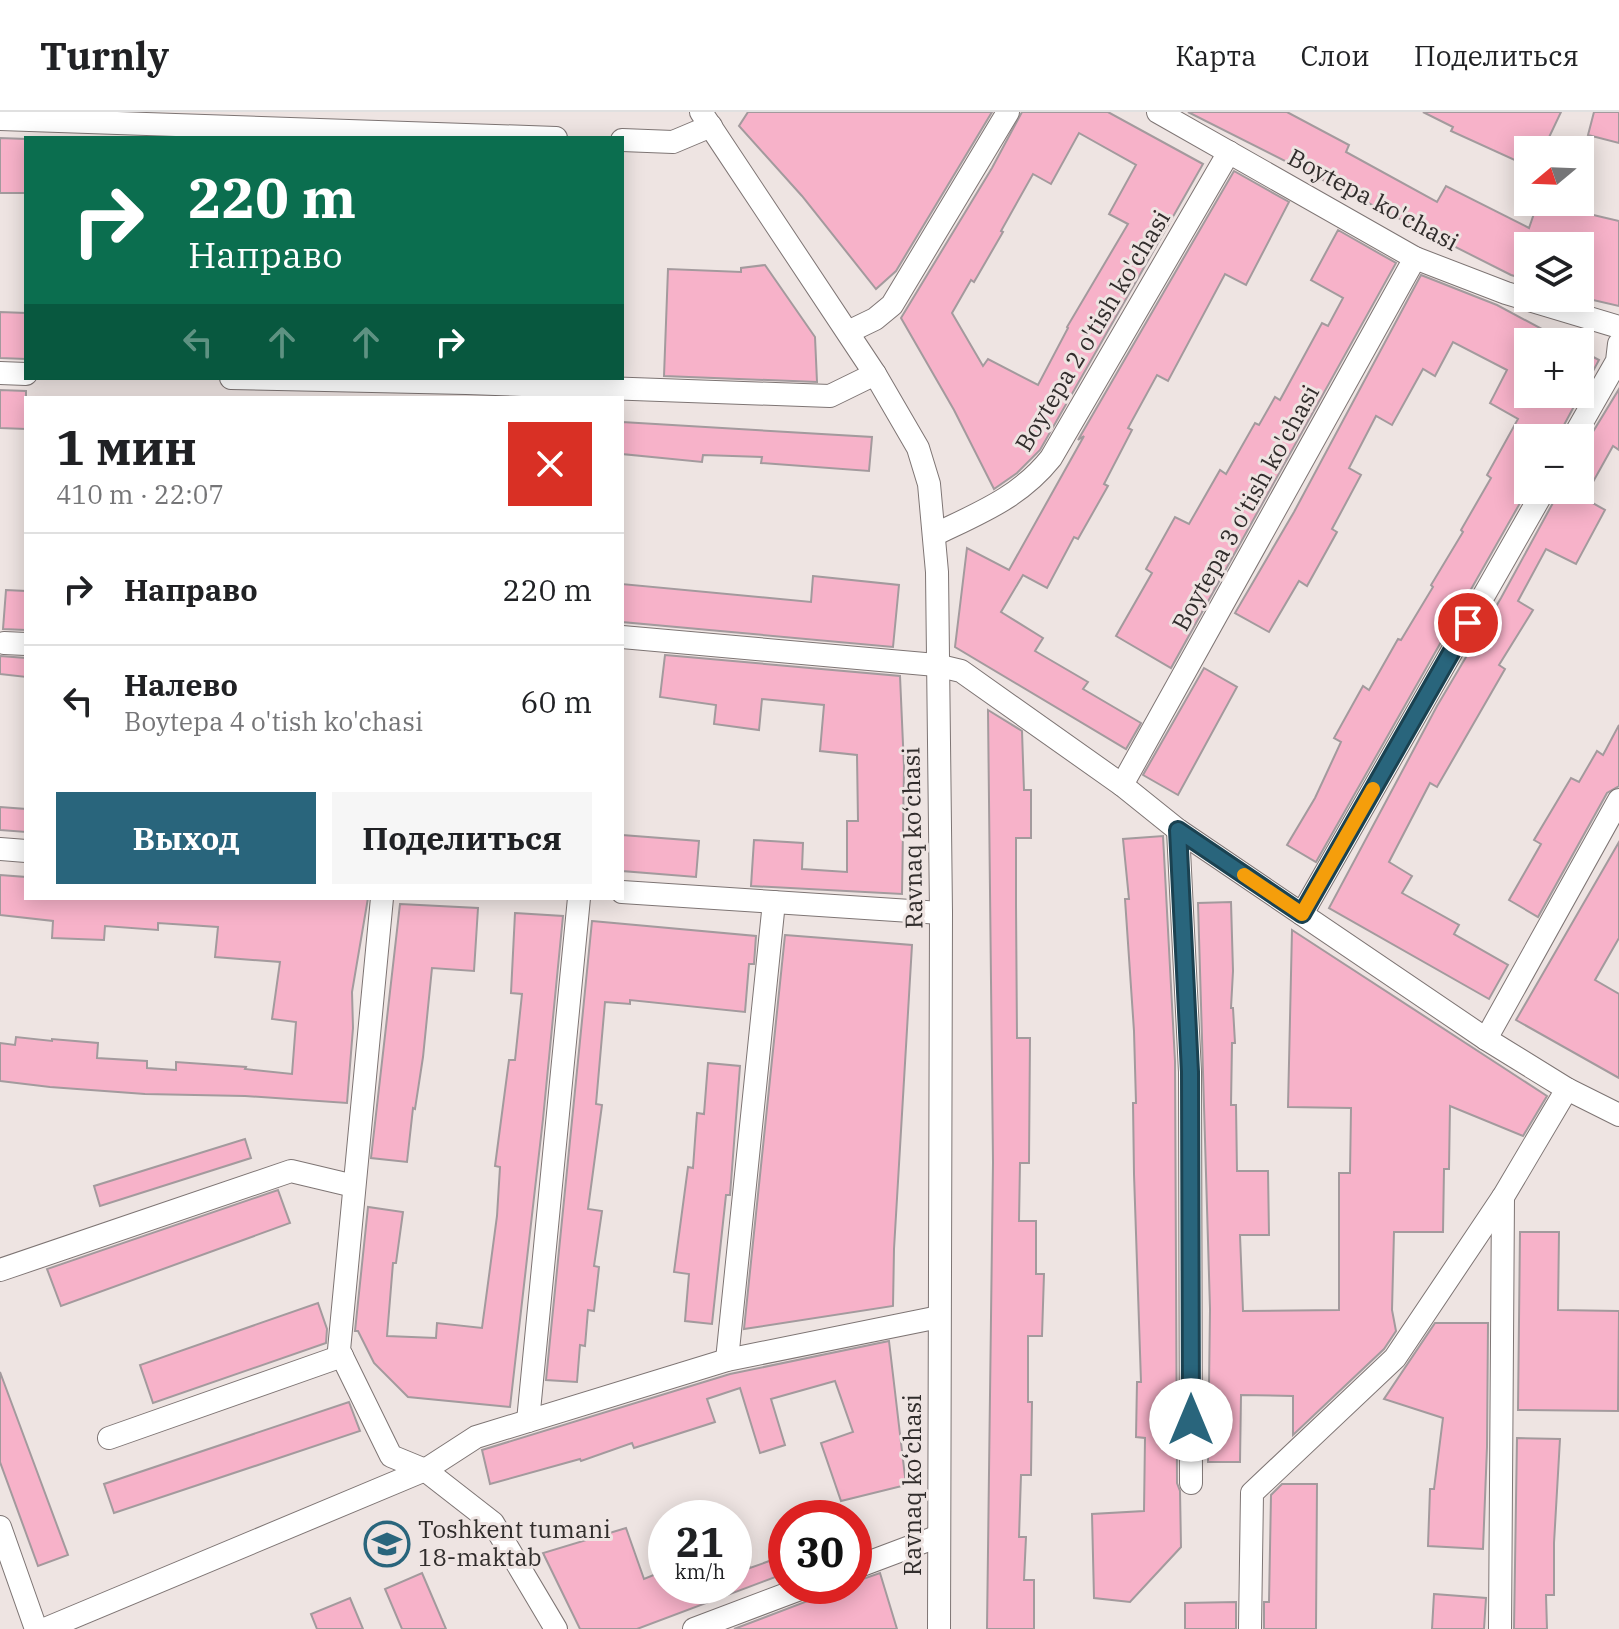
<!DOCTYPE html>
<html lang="ru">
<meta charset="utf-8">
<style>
:root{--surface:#fff;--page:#f6f6f6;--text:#202124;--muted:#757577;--line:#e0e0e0;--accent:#29657c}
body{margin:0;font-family:"IBM Plex Serif",serif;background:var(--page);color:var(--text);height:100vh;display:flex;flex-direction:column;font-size:30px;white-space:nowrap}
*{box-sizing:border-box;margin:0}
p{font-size:26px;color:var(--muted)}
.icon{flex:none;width:44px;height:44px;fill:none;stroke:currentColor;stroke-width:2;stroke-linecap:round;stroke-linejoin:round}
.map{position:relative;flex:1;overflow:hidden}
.sheet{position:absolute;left:24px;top:284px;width:600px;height:504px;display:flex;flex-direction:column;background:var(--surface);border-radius:0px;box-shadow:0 4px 20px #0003}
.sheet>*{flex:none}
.guide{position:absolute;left:24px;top:24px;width:600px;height:244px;border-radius:0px;box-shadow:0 4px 20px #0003;background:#0b6e4f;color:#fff;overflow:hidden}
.needle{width:52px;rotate:251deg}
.tools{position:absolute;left:1514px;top:24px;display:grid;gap:16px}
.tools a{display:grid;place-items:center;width:80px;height:80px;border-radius:0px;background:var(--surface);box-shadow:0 4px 20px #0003;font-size:40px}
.speed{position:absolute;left:648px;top:1388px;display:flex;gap:16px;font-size:40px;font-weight:700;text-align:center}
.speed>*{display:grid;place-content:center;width:104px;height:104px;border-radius:50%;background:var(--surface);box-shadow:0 4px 20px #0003;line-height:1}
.speed small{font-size:20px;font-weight:400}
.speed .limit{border:12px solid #d22;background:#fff;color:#111}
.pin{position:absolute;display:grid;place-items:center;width:68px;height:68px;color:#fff;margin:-34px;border:4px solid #fff;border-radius:50%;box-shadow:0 2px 8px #0007}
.me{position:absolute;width:88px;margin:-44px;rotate:0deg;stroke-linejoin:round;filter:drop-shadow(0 0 6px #0008)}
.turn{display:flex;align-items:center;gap:28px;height:168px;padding:0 32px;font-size:36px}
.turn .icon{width:104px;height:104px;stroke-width:2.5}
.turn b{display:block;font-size:56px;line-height:68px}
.lanes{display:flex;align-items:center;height:76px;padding:0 32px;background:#0003;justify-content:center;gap:40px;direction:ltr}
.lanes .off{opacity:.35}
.round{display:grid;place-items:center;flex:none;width:84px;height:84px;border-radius:0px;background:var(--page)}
.overview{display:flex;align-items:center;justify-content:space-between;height:136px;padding:0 32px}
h1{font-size:48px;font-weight:700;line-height:60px}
.action{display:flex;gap:16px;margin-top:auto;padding:16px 32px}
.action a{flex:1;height:92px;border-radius:0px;background:var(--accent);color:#fff;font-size:32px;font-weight:700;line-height:92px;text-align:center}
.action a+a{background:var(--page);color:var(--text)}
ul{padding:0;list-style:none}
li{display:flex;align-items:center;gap:24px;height:112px;padding:0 32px;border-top:2px solid var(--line)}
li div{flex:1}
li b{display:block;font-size:30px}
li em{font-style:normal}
header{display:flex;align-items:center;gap:48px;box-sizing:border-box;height:112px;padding:0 40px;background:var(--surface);border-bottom:2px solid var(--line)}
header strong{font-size:38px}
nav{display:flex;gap:44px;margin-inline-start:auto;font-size:28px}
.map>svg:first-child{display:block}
.building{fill:#f7b2c9;stroke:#a39a9d;stroke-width:2;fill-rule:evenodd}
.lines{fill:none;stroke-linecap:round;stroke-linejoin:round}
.minor-casing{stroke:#7e7574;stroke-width:24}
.minor{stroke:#fff;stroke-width:22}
.route-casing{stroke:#1b4251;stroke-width:20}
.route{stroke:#29657c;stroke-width:14}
.slow{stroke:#f59e0b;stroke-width:14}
.labels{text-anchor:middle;stroke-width:6;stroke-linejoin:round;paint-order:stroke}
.street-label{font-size:24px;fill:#312d2c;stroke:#eee4e2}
.poi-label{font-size:24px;fill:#312d2c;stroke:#eee4e2;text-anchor:start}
</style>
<header>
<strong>Turnly</strong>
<nav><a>Карта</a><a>Слои</a><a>Поделиться</a></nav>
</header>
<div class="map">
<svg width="1619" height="1517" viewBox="0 0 1619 1517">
<rect width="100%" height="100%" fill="#eee4e2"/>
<g class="building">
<path d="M748,0h244l-96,159 -20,18 -74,-93 -63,-70z"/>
<path d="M1022,0h86l95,52 -163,286 -23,23 -23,16 -40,-79 -53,-92 91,-150zM1079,21l57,32 -27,49 19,10 -61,103 1,1 -30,57 -50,-26 -5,7 -31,-53 19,-33 3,2 29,-50 -2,-1 32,-57 18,10z"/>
<path d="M1188,0h99l62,33 -3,7 91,50 9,-16 83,42 9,-26 81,19v85l-39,-9v-51h-52v34l-17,-5z"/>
<path d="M1423,0h138l-18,38h-15v16l-77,-35 2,-4z"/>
<path d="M1594,0h25v31l-31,-8z"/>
<path d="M0,26l26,1v54h-26z"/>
<path d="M1234,59l55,31 -43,83 -21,-11 -57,107 -11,-6 -29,53 4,2 -28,54 4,2 -30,53 -4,-2 -27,51 -24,-13 -22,37 42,26 -8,13 53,31 -5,7 58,34 -15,26 -171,-102 12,-99 42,22 75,-134 -6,4z"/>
<path d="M1338,118l58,33 -225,405 -55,-32 36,-63 -6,-4 29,-52 14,7 31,-54 6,4 29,-51 4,2 16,-28 5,3 42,-77 6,3 15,-28 -32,-18z"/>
<path d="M765,153l50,72 2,45 -153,-6 4,-107 73,3v-4z"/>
<path d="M1421,163l76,30 69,37h-38v52h52v-44l19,10 -42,78h-29v51l-212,373 -29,-17 28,-47 26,-56 -7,-4 29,-52 6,4 29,-51 3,1 32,-53 -2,-2 32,-53 -2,-2 30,-52 -4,-3 31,-56 -28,-16 17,-33 -54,-28 -18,34 -12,-7 -31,56 -16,-9 -27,52 12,7 -29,54 5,3 -30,54 -8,-5 -30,51 -34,-19 59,-101z"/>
<path d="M0,200l26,1v46l-26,-1z"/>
<path d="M1619,277v61l-6,-4 -29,52 21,12 -29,54 -30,-15 -28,52 15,9 -34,55 6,4 -68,118 -7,-4 -41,79 23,14 -10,17 57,32 -5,9 54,31 -19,34 -160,-91 108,-202 64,-108 59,-108h20v-37z"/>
<path d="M0,278l26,1v38l-26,-1z"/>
<path d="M622,310l250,15 -3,34 -108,-8 1,-6 -59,-2 -1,7 -80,-8z"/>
<path d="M813,464l86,9 -6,62 -271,-25v-38l189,18z"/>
<path d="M6,478l20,1v39l-23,-1z"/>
<path d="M665,543l235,21 4,91 -2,127 -151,-8 3,-46 49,3 -1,26 45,3v-51h11l-1,-66 -37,-4 4,-46 -62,-6 -3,31 -45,-6 2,-19 -56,-8z"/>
<path d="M0,544l26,2v19l-26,-3z"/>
<path d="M1204,556l33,19 -59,108 -35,-20z"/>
<path d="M988,598l34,21 2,59h7v48h-15v67l1,133h13l-1,125h-9l-1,58h17v53h8l-2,62h-14v66h4l-1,73h-10l-2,62h7l-2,43h10v49h-47l6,-467z"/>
<path d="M1619,613v61l-12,7 -69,124 -29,-17 32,-56 -7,-4 37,-62 8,4 18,-31 6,4z"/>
<path d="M0,695l26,2v23l-26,-2z"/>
<path d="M622,723l77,6 -3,36 -74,-6z"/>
<path d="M1163,724l12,225 2,422 3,8 1,56 -51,55 -36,-4 -2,-84 52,-3 1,-73 -9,-1 1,-55h4l-7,-208 -1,-71h3l-2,-72 -9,-132h4l-6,-60z"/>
<path d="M1619,730v96l-24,42 24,14v84l-103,-58z"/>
<path d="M0,763l26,2v21h342l-16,94 1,36 -6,75 -102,-7 -100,-2 -95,-7 -50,-6v-38l15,2 1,-8 36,4v-2l46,4 -1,15 50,3v7l29,2v-8l70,5 -1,2 47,5 4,-52 -24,-3 8,-57 -65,-5 3,-30 -60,-4v7l-53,-4 -1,14 -52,-2 1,-17 -53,-6z"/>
<path d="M1231,790l2,69 -2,37h2l2,35h-3l-1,62h5l1,66h31l1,64h-29l3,76 96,-1v-137h11l1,-65 -63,-1 4,-177 255,166 -24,40 -73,-30 -1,63h-5l-1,63h-49l-2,78 4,21 -12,18 -91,86v-39l-52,-1 -1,67h-32l2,-153 -12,-406z"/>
<path d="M400,792l78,4 -4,63 -42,-3 -9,89 -8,52 -2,-1 -6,54 -36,-4z"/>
<path d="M515,801l48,3 -20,203 -33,288 -102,-10 -34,-34 -16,-32h-3l13,-124 35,5 -7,51h-3l-6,73 49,2 1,-15 45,5 15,-112 3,-49 -5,-1 14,-106h6l7,-66 -11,-1z"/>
<path d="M592,809l164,15 -2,28h-5l-4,48 -115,-12v4l-25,-2 -9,102 6,1 -14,104 14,2 -8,55 5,1 -5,44 -6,-1 -3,36 -5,-1 -3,37 -31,-2z"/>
<path d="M785,823l127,10 -18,304 -1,57 -149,23z"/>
<path d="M708,951l32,3 -10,129h-4l-14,129 -27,-3 4,-47 -15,-2 14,-105 5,1 4,-55 7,1z"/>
<path d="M245,1027l6,19 -151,48 -6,-20z"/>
<path d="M278,1078l12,33 -229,83 -14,-37z"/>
<path d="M1520,1120h39l-1,78 61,1 -1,100 -100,-1z"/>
<path d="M318,1191l9,26 -1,14 -173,60 -13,-38z"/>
<path d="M1435,1211h53l-1,124 -4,102 -55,-3 2,-57h4l9,-71 -59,-19z"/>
<path d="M889,1229l17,144 -65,16 -20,-58 32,-11 -18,-51 -64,18 14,46 -25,8 -20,-65 -33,11 8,23 -81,26 -2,-5 -51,18 -1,-2 -90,25 -8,-34 248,-76z"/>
<path d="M0,1260l68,183 -30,11 -38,-104z"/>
<path d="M349,1290l11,29 -246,82 -10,-29z"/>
<path d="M1517,1326l43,1 -6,104v52h-8l1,34h-33z"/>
<path d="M1282,1372h35l-1,145h-52v-27h5l2,-107z"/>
<path d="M626,1416l18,51 22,-9v16h68l1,-57 15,39 36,-13v18l-149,56h-57l-37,-76z"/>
<path d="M422,1461l24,56h-44l-17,-40z"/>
<path d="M880,1461l17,56h-163l79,-30 7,-7 14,-6h20v-4z"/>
<path d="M1434,1482l52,4 -2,31h-52z"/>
<path d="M350,1486l13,31h-46l-6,-15z"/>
<path d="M1236,1490v27h-51v-26z"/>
</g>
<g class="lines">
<g class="minor-casing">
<g id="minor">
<path d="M701,0l174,262 43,74 11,36 8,88 4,341 -2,716"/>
<path d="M1158,0l257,146 91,35 113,34"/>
<path d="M0,7l556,19"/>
<path d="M622,28l51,2 38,-16"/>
<path d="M848,220l27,-13 17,-14 116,-193"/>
<path d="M0,261l26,1"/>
<path d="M231,266l235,5 364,13 45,-22"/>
<path d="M1573,326l44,-77 2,-17"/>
<path d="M934,423c45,-22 85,-37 117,-77l178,-306"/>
<path d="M622,525l314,28 25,6 161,114 56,45 308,209 81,50 52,26"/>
<path d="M4,531l22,1"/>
<path d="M1122,673l293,-527"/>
<path d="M1178,718l12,242 1,411"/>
<path d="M0,737l26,2"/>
<path d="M622,780l319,21"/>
<path d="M382,786l-43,452 52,106 34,14 68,53 63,106"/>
<path d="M1302,802l242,-424"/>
<path d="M1486,927l133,-239"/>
<path d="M0,1158l291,-99 63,15"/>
<path d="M727,1248l47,-458"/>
<path d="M528,1309l51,-523"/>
<path d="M109,1326l233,-82"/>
<path d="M0,1415l36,102"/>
<path d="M854,1456l85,-32"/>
<path d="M45,1517l380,-159 51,-33 251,-77 212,-43"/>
<path d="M694,1517l114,-43"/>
<path d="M1250,1517l2,-136 143,-135 108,-161 64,-108"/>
<path d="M1500,1517l3,-432"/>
</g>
</g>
<use href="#minor" class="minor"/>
</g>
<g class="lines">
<g class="route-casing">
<path id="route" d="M1191,1308l-1,-348 -12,-242 124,84 166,-291"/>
</g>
<use href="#route" class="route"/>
<path class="slow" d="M1244,763l58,39 71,-125"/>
</g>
<defs>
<g id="school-ring" transform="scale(2.3)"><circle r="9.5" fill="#eee4e2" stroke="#29657c" stroke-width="1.5"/><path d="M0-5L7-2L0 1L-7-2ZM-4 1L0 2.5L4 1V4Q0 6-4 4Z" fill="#29657c"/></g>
</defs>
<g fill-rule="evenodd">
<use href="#school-ring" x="387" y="1432"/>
</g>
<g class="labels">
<g class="street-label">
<text transform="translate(1373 88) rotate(28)" y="8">Boytepa ko'chasi</text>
<text transform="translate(1093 219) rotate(-59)" y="8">Boytepa 2 o'tish ko'chasi</text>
<text transform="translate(1246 396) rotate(-61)" y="8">Boytepa 3 o'tish ko'chasi</text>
<text transform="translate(913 726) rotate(-91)" y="8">Ravnaq ko‘chasi</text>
<text transform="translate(913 1373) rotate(-90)" y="8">Ravnaq ko‘chasi</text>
</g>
<g class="poi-label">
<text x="418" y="1426">Toshkent tumani<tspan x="418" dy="28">18-maktab</tspan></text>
</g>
</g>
</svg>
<div class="tools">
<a><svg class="needle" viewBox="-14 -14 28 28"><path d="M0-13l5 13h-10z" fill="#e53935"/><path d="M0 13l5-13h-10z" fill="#757577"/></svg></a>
<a><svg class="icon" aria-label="layers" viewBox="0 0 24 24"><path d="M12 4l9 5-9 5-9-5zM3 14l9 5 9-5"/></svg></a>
<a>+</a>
<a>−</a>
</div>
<div class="speed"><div>21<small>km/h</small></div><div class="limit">30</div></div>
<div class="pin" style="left:1468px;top:511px;background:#d93025"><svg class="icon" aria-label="arrive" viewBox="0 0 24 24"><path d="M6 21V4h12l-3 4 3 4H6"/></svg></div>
<svg class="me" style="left:1191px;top:1308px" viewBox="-20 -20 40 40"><circle r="19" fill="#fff"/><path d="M0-13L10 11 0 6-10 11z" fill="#29657c"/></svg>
<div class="guide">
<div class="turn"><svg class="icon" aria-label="right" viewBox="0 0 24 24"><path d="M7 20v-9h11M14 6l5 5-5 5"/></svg><div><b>220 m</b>Направо</div></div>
<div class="lanes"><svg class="icon off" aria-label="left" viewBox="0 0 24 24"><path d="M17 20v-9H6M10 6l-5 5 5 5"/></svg><svg class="icon off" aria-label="ahead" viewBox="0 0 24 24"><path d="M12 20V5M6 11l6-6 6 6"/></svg><svg class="icon off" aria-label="ahead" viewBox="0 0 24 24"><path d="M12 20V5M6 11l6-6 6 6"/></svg><svg class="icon" aria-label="right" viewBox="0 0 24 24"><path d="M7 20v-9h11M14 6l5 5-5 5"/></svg></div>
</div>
<section class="sheet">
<div class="overview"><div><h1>1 мин</h1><p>410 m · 22:07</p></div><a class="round" style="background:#d93025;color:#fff"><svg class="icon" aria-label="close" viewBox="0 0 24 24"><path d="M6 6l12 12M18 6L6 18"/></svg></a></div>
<ul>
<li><svg class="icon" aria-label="right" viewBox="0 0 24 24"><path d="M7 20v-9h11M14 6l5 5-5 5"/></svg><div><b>Направо</b></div><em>220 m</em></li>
<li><svg class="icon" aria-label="left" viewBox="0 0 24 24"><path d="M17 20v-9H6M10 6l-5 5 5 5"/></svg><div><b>Налево</b><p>Boytepa 4 o'tish ko'chasi</p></div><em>60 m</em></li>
</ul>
<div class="action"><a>Выход</a><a>Поделиться</a></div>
</section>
</div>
